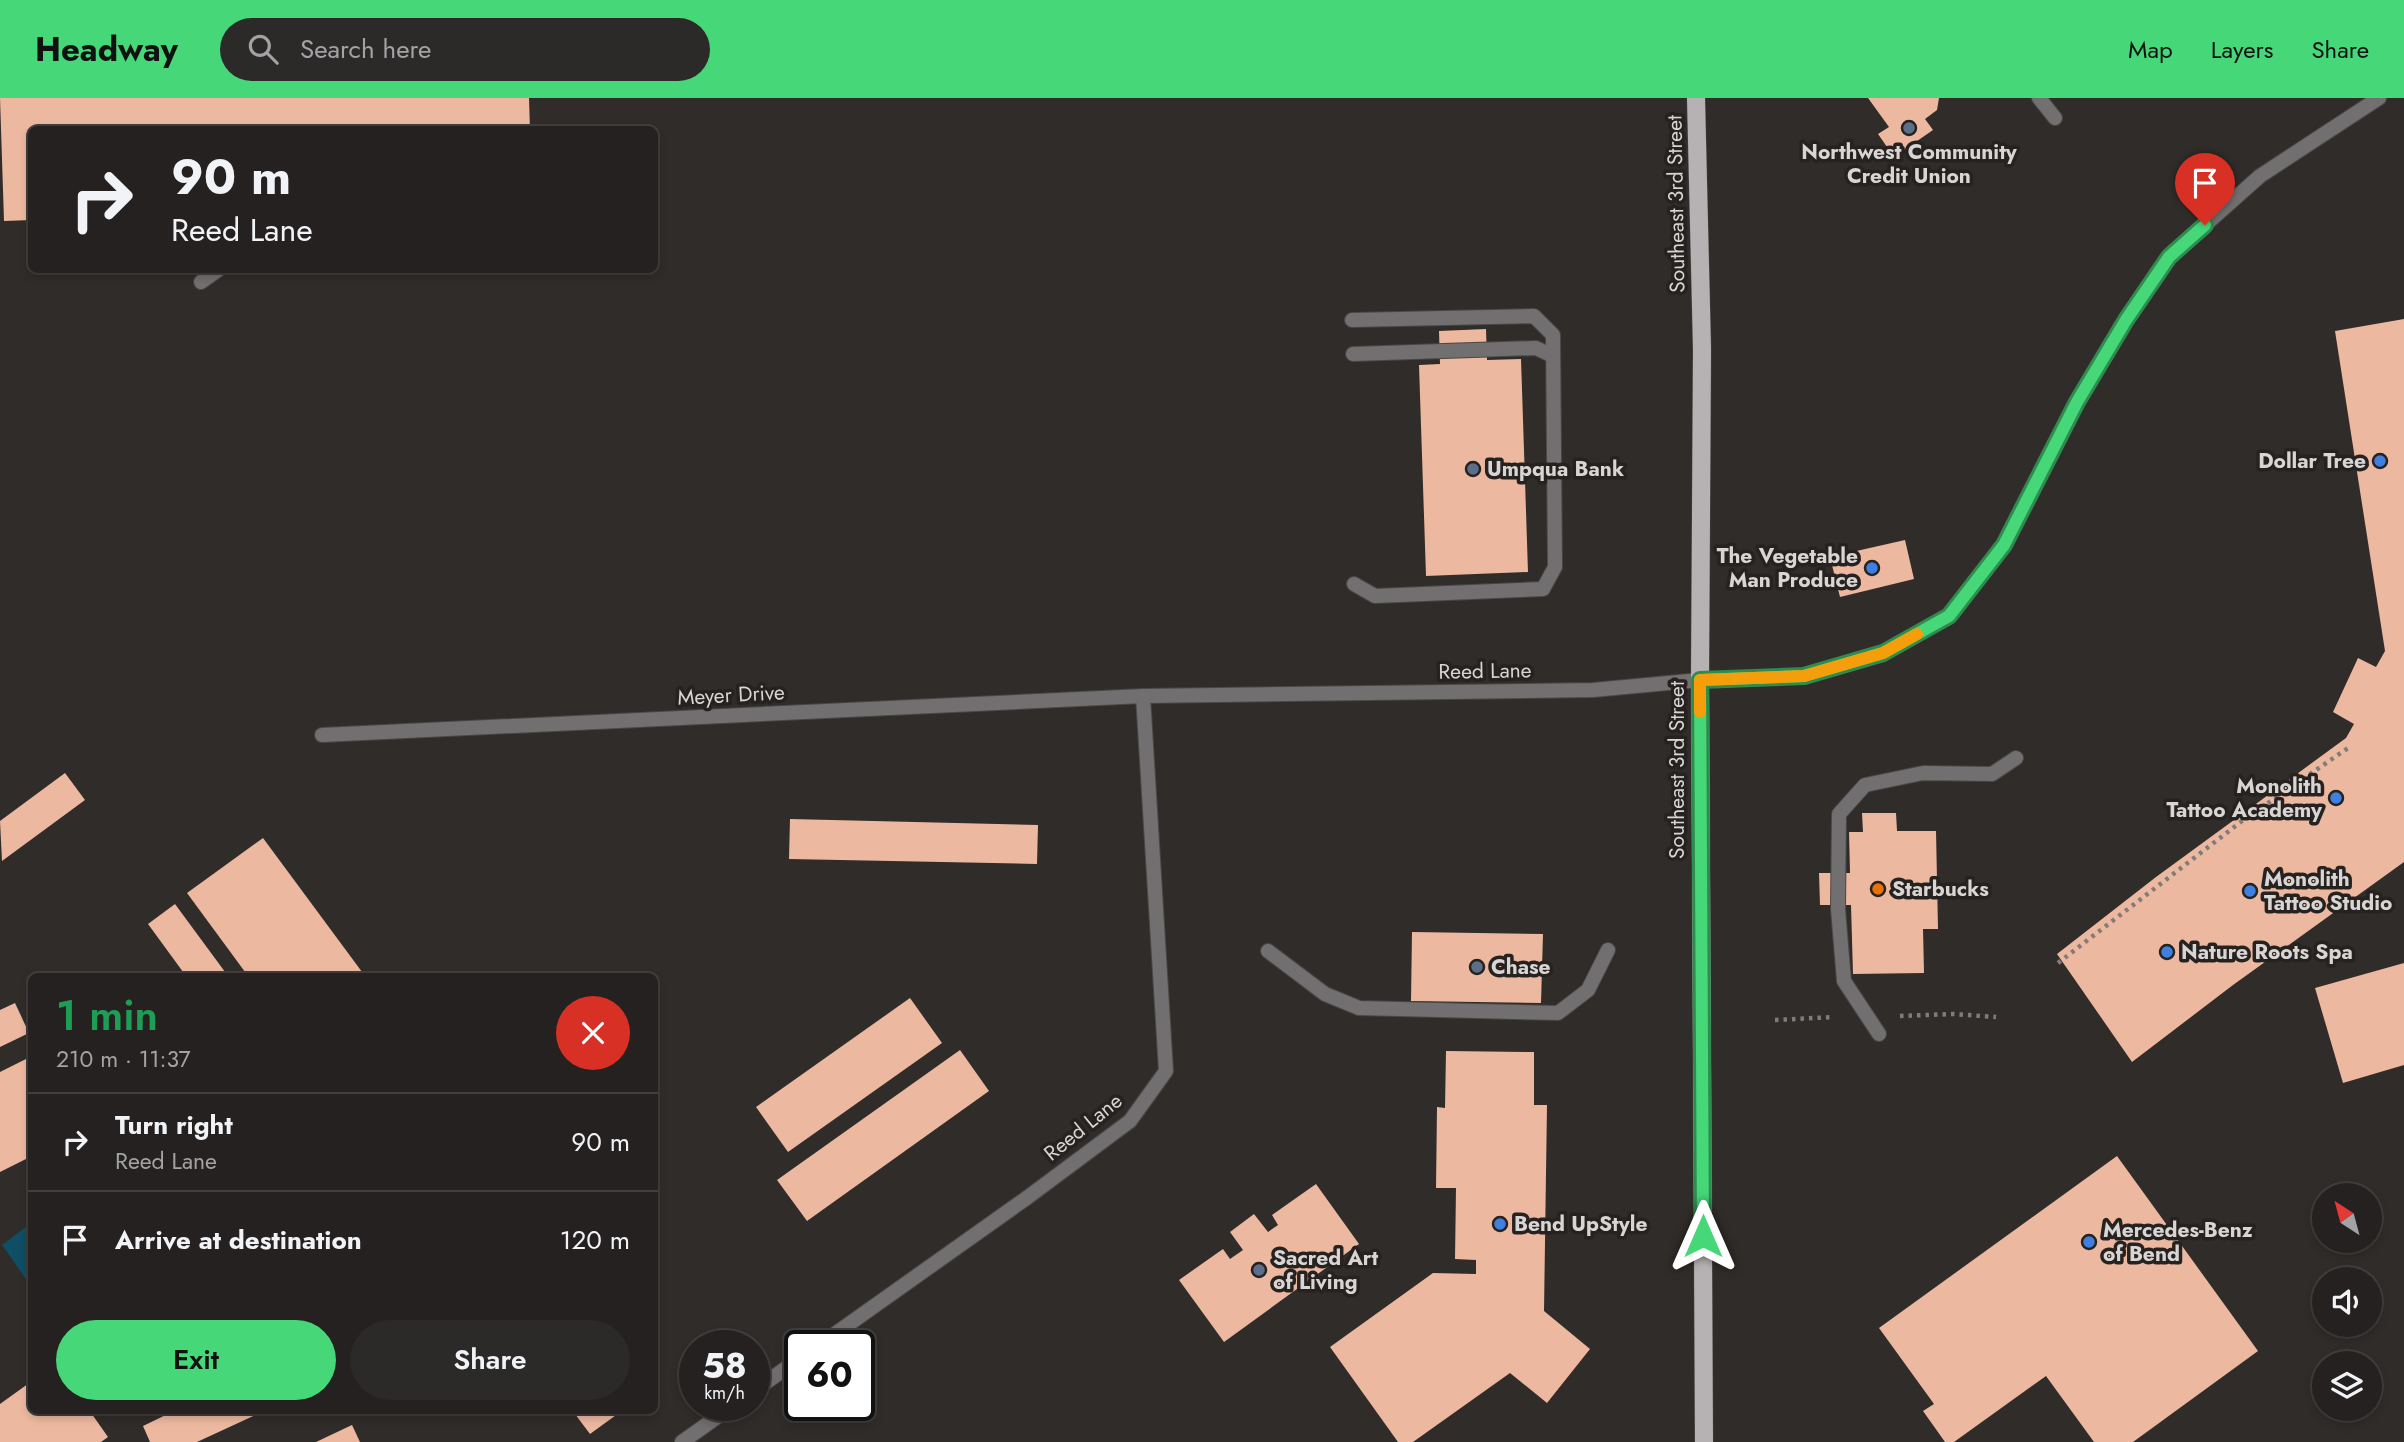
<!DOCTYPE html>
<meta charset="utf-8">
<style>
:root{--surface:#242120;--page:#2c2929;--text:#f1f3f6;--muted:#a3a3a5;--line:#413e3e;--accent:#46d779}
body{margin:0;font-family:Jost,sans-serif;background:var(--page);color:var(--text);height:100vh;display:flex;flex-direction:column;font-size:26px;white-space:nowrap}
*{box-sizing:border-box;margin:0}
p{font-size:23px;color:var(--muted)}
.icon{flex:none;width:38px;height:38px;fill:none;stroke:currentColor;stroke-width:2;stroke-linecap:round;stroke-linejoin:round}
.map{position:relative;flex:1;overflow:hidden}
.panel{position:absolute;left:28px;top:875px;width:630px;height:441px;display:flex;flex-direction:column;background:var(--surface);border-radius:10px;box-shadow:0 4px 10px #0003,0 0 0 2px var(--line)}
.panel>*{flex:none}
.guide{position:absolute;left:28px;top:28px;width:630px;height:147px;border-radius:10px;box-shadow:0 4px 10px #0003,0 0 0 2px var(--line);background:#242120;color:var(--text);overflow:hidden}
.needle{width:46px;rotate:324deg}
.tools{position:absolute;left:2312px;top:1085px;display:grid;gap:14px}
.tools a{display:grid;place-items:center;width:70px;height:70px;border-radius:50%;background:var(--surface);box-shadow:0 4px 10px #0003,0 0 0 2px var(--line);font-size:35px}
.speed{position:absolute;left:679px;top:1232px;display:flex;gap:14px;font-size:35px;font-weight:700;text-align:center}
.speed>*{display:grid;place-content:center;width:91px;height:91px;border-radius:50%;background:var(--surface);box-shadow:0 4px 10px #0003,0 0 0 2px var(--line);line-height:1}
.speed small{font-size:18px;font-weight:400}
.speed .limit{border:4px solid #111;border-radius:10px;background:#fff;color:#111}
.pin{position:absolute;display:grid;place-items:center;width:60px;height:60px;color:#fff;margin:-72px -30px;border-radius:50% 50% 50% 0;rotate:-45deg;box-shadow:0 0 7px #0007}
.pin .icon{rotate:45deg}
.me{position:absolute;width:77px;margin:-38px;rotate:0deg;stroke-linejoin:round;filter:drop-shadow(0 0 5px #0008)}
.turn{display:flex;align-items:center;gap:24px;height:147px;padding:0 28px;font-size:32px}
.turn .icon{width:91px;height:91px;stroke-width:2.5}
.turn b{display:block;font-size:49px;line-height:60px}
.round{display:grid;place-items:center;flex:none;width:74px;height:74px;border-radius:37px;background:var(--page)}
.summary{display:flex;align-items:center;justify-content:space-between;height:119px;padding:0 28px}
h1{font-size:42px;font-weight:600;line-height:52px;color:#1e9e55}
.action{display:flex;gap:14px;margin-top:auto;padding:14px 28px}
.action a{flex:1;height:80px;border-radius:42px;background:var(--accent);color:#111;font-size:28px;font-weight:600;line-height:80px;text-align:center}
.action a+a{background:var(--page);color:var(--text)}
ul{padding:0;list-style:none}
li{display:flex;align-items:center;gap:21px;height:98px;padding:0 28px;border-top:2px solid var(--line)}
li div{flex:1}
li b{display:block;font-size:26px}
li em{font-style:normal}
header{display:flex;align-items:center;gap:42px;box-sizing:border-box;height:98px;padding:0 35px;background:var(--accent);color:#111}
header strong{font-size:33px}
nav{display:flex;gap:38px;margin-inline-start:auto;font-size:24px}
.search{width:490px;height:63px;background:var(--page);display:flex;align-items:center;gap:18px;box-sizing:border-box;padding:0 24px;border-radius:38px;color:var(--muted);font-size:26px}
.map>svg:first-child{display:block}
.water{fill:#0f4e64}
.building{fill:#edb8a0}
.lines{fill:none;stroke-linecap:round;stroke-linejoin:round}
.lane-casing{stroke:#4b4745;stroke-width:16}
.street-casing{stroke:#4b4745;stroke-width:16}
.primary-casing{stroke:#4b4745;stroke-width:19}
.path{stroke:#7f7c7a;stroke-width:4.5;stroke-dasharray:3.5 5;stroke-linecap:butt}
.lane{stroke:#726f70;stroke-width:14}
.street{stroke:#726f70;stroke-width:14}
.primary{stroke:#b6b1b2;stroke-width:18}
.route-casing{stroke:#2e8c4f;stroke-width:18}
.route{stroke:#46d779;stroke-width:12}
.slow{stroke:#f59e0b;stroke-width:12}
.service-dot{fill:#5c6f8a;stroke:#262220;stroke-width:2.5}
.shop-dot{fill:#3f7fe0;stroke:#262220;stroke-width:2.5}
.food-dot{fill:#e8710a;stroke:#262220;stroke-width:2.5}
.labels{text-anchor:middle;stroke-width:7;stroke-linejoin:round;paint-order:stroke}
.poi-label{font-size:21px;font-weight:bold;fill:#d8d5d4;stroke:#262220;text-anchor:start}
.street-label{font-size:21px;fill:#d8d5d4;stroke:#262220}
</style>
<header>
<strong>Headway</strong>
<div class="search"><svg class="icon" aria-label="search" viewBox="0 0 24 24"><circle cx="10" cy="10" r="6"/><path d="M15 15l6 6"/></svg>Search here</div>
<nav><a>Map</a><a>Layers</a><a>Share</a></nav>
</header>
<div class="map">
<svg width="2404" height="1344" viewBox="0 0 2404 1344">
<rect width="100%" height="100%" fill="#302c2a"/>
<path class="water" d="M31,1125v63l-29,-41z"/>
<g class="building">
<path d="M0,0h529l1,32h-498v90l-28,1z"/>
<path d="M1868,0h71l-2,12 -12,9 8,11 -39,27 -16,-23 11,-7z"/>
<path d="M2404,221v543l-171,123 -101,77 -75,-108 99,-77 190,-139 8,-14 -21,-12 25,-54 18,9 9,-16 -50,-320z"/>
<path d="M1486,231l1,31 34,-1 7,213 -102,4 -7,-211 21,-1 -1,-33z"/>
<path d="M1905,442l9,39 -74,18 -10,-40z"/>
<path d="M65,675l20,27 -83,61 -2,-40z"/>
<path d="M1862,715h34l1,18h39l2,98h-15l1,44 -71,1 -2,-69h-31l-1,-32h31l-1,-41h14z"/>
<path d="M790,721l248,6 -1,39 -248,-5z"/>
<path d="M263,740l102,138h-117l-61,-83z"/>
<path d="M175,806l53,72h-42l-38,-52z"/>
<path d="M1412,834l131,2 -2,69 -130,-2z"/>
<path d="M2404,865v102l-61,18 -28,-95z"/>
<path d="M910,900l32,45 -154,109 -32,-45z"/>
<path d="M15,905l14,30 -29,14v-37z"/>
<path d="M960,952l29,41 -182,130 -30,-41z"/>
<path d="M1446,953l88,1v53h13l-3,206 46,38 -43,54 -37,-30 -97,69h-15l-68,-95 103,-74 43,1v-14l-21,-1 1,-71h-20l1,-81 8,1z"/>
<path d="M32,958v100l-32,16v-100z"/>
<path d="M2117,1058l141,195 -125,91h-39l-48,-66 -92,66h-9l-22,-31 11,-7 -55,-76z"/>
<path d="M1316,1086l43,60 -135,98 -45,-62 44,-31 7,10 13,-9 -13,-18 24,-18 14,18 10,-7 -6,-10z"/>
<path d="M32,1283v29h57l19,27 -7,5h-101v-38z"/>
<path d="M176,1312h90l-69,32h-47l-7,-16z"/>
<path d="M572,1312h51l-33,24z"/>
<path d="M352,1327l8,17h-44z"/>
</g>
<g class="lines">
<g class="lane-casing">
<g id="lane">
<path d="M2039,0l16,20"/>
<path d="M201,184l17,-12"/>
<path d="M1352,222l182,-4 19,19 2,232 -12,22 -168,7 -21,-12"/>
<path d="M1353,256l183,-6 17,8"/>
<path d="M1268,853l57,43 34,14 199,5 30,-23 20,-40"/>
<path d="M1879,936l-35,-53 -6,-72 1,-95 26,-29 58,-12 69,1 24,-16"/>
</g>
</g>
<g class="street-casing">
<g id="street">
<path d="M322,637l821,-39 450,-6 107,-10 104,-4 79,-22 66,-38 55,-71 73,-143 49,-82 43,-63 91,-81 119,-78"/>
<path d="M818,1248l210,-149 102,-76 36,-50 -23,-375"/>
<path d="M754,1293l46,-33"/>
<path d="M682,1344l52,-37"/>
</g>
</g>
<g class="primary-casing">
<path id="primary" d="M1696,0l6,251 -2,331 4,762"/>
</g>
<g class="path">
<path d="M2058,865l184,-142 106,-73"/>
<path d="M1900,918l53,-2 43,3"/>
<path d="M1775,922l59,-3"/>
</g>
<use href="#lane" class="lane"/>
<use href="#street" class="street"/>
<use href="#primary" class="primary"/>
</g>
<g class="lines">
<g class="route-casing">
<path id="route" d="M1703,1138l-3,-556 104,-4 79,-23 66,-37 55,-71 73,-143 49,-82 43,-63 36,-32"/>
</g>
<use href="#route" class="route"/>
<path class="slow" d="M1700,614v-32l104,-4 79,-23 34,-19"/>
</g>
<g class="service-dot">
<circle cx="1909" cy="30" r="7"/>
<circle cx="1473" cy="371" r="7"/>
<circle cx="1477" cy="869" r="7"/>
<circle cx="1259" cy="1172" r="7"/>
</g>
<g class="shop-dot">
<circle cx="2380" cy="363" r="7"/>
<circle cx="1872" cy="470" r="7"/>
<circle cx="2336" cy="700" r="7"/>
<circle cx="2250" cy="793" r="7"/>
<circle cx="2167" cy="854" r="7"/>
<circle cx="1500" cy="1126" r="7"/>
<circle cx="2089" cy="1144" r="7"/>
</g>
<circle class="food-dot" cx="1878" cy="791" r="7"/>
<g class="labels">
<g class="poi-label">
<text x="1909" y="61" text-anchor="middle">Northwest Community<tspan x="1909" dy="24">Credit Union</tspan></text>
<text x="2366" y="370" text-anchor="end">Dollar Tree</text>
<text x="1487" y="378">Umpqua Bank</text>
<text x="1858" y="465" text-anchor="end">The Vegetable<tspan x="1858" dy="24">Man Produce</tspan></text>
<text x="2322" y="695" text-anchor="end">Monolith<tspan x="2322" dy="24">Tattoo Academy</tspan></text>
<text x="2264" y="788">Monolith<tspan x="2264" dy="24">Tattoo Studio</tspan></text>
<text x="1892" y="798">Starbucks</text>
<text x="2181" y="861">Nature Roots Spa</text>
<text x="1491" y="876">Chase</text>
<text x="1514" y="1133">Bend UpStyle</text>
<text x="2103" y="1139">Mercedes-Benz<tspan x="2103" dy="24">of Bend</tspan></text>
<text x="1273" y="1167">Sacred Art<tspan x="1273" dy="24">of Living</tspan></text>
</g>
<g class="street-label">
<text transform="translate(1676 106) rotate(-91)" y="7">Southeast 3rd Street</text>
<text transform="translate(1485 573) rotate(-1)" y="7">Reed Lane</text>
<text transform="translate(731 597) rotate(-3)" y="7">Meyer Drive</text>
<text transform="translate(1677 672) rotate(-90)" y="7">Southeast 3rd Street</text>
<text transform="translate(1083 1029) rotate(-39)" y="7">Reed Lane</text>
</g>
</g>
</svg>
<div class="tools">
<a><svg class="needle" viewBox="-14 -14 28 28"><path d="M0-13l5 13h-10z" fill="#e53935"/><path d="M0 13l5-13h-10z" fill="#a3a3a5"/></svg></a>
<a><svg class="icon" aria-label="sound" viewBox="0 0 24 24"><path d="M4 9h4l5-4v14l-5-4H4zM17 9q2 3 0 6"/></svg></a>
<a><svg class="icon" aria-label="layers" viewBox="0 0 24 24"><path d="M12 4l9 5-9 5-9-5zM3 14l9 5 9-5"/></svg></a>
</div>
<div class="speed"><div>58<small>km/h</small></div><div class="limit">60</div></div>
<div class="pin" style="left:2205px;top:127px;background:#d93025"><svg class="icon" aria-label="arrive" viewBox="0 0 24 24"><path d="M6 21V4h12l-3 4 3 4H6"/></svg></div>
<svg class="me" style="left:1703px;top:1138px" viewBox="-20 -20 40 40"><path d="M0-17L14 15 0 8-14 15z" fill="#46d779" stroke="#fff" stroke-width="4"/></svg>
<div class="guide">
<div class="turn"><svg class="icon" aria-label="right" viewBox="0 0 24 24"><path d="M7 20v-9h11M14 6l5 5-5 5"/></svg><div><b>90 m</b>Reed Lane</div></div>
</div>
<section class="panel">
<div class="summary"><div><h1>1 min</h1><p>210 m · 11:37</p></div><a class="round" style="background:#d93025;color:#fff"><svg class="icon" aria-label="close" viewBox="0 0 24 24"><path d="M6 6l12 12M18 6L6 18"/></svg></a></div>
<ul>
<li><svg class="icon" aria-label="right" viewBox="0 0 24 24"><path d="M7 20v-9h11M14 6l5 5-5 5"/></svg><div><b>Turn right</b><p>Reed Lane</p></div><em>90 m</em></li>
<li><svg class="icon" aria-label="arrive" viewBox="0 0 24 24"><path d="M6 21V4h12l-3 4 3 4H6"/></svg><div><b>Arrive at destination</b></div><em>120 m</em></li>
</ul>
<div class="action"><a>Exit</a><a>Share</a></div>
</section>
</div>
